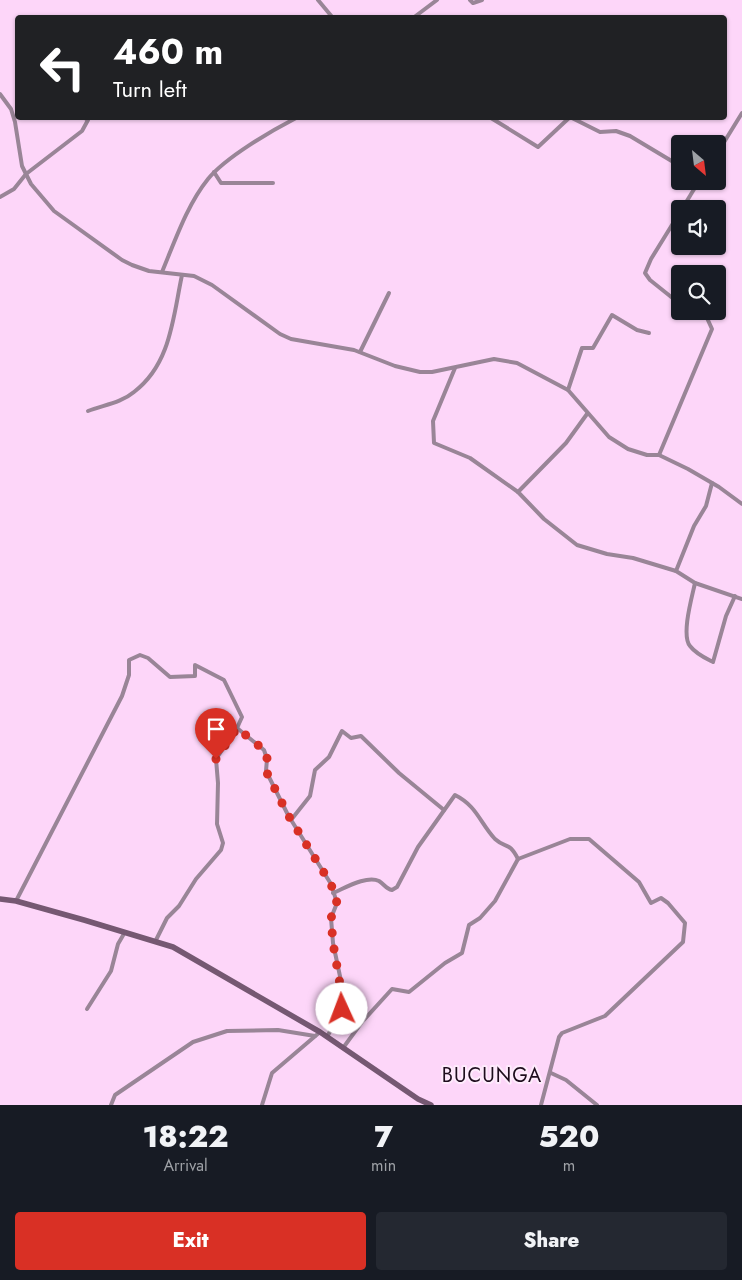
<!DOCTYPE html>
<style>
:root{--surface:#171b24;--page:#242831;--text:#f1f3f6;--muted:#9ea1a6;--accent:#d93025}
body{margin:0;font-family:Jost,sans-serif;background:var(--page);color:var(--text);height:100vh;display:flex;flex-direction:column;font-size:19px;white-space:nowrap}
*{box-sizing:border-box;margin:0}
p{font-size:16px;color:var(--muted)}
.icon{flex:none;width:28px;height:28px;fill:none;stroke:currentColor;stroke-width:2;stroke-linecap:round;stroke-linejoin:round}
.map{position:relative;height:1105px;overflow:hidden}
.side{display:flex;flex-direction:column;background:var(--surface);flex:1}
.side>*{flex:none}
.top-card{position:absolute;left:15px;top:15px;width:712px;height:105px;border-radius:5px;box-shadow:0 1px 4px #0004;background:#202124;color:#fff;overflow:hidden}
.needle{width:32px;rotate:152deg}
.controls{position:absolute;left:671px;top:135px;display:grid;gap:10px}
.controls a{display:grid;place-items:center;width:55px;height:55px;border-radius:5px;background:var(--surface);box-shadow:0 1px 4px #0004;font-size:25px}
.pin{position:absolute;display:grid;place-items:center;width:42px;height:42px;color:#fff;margin:-51px -21px;border-radius:50% 50% 50% 0;rotate:-45deg;box-shadow:0 0 5px #0007}
.pin .icon{rotate:45deg}
.me{position:absolute;width:55px;margin:-28px;rotate:358deg;stroke-linejoin:round;filter:drop-shadow(0 0 4px #0008)}
.turn{display:flex;align-items:center;gap:18px;height:105px;padding:0 15px;font-size:22px}
.turn .icon{width:65px;height:65px;stroke-width:2.5}
.turn b{display:block;font-size:35px;line-height:42px}
.eta{display:flex;justify-content:space-evenly;align-items:center;height:85px;text-align:center}
.eta b{font-size:30px;font-weight:800;line-height:35px}
.button{display:flex;gap:10px;margin-top:auto;padding:10px 15px}
.button a{flex:1;height:58px;border-radius:5px;background:var(--accent);color:#fff;font-size:20px;font-weight:800;line-height:58px;text-align:center}
.button a+a{background:var(--page);color:var(--text)}
.map>svg:first-child{display:block}
.lines{fill:none;stroke-linecap:round;stroke-linejoin:round}
.street{stroke:#998597;stroke-width:4}
.secondary{stroke:#755872;stroke-width:5.5}
.route{stroke:#d93025;stroke-width:9;stroke-dasharray:0 16.2}
.labels{text-anchor:middle;stroke-width:4;stroke-linejoin:round;paint-order:stroke}
.quarter-label{font-size:20px;letter-spacing:1px;fill:#1e0d1d;stroke:#feebfc}
</style>
<div class="map">
<svg width="742" height="1105" viewBox="0 0 742 1105">
<rect width="100%" height="100%" fill="#fdd6f9"/>
<g class="lines">
<g class="street">
<path d="M318,0l15,18"/>
<path d="M470,0l3,3 9,-3"/>
<path d="M413,18l24,-18"/>
<path d="M0,94l11,15 4,13 7,44 9,18 23,27 68,49 10,5 17,6 45,5 18,9 68,49 11,5 63,11 41,16 25,6h12l62,-13 23,4 51,27 41,47 19,12 19,6h12l29,14 31,18 23,17"/>
<path d="M491,118l47,29 31,-29"/>
<path d="M572,118l28,14 16,-1 14,5 50,30"/>
<path d="M718,152l24,-39"/>
<path d="M214,172l7,11h52"/>
<path d="M0,197l14,-8 12,-15 56,-43 6,-11 -3,-2"/>
<path d="M682,209l17,-28"/>
<path d="M680,212l-29,47 -6,14 5,7 30,24"/>
<path d="M162,272c13,-31 25,-67 46,-93 18,-22 63,-48 88,-61"/>
<path d="M360,352l29,-59"/>
<path d="M455,368l-22,53 1,22 36,15 48,34"/>
<path d="M568,390l14,-42h11l19,-33 25,15 12,3"/>
<path d="M88,411c15,-6 33,-8 46,-19 37,-28 39,-75 48,-117"/>
<path d="M587,414l-21,29 -48,49 26,27 33,26 30,9 26,4 43,13"/>
<path d="M659,455l53,-126 -5,-11 -15,-7"/>
<path d="M712,483l-6,23 -12,20 -18,45 19,12c-3,14 -14,52 -5,63 6,8 15,12 23,16l13,-46 9,-20"/>
<path d="M695,583l47,16"/>
<path d="M237,728l27,22 3,9 -1,12 22,44 43,69 6,19 -6,15 2,25 8,38 1,28 -15,28"/>
<path d="M291,820l19,-24 5,-26 14,-13 13,-26 9,7 10,-2 38,37 45,37"/>
<path d="M333,893c12,-5 34,-18 46,-12 5,3 7,8 13,9l5,-3 21,-40 37,-52c22,11 25,28 40,44 11,10 14,2 23,20"/>
<path d="M16,901l106,-205 7,-21v-15l11,-5 8,3 22,19 25,-1v-11l29,15 18,37 -5,11 -21,31 2,24 -1,41 6,19 -2,7 -25,29 -17,27 -12,12 -12,24"/>
<path d="M87,1009l24,-38 7,-27 7,-12"/>
<path d="M343,1048l19,-26 30,-33 17,3 36,-29 17,-10 7,-28 11,-7 15,-17 23,-42 52,-20h19l50,43 12,21 10,-5 7,5 17,20 -2,19 -78,74 -43,17 -3,4 -18,68"/>
<path d="M551,1073l15,7 31,25"/>
<path d="M111,1105l4,-10 78,-53 34,-11 51,-1 37,6"/>
<path d="M262,1105l10,-32 48,-41"/>
</g>
<path class="secondary" d="M0,899l16,2 68,19 89,27 147,85 98,67 13,6"/>
</g>
<g class="lines">
<path class="route" d="M216,759l21,-31 27,22 3,8 -1,13 22,44 43,69 6,19 -6,15 2,25 9,53v13"/>
</g>
<g class="labels">
<g class="quarter-label">
<text x="492" y="1082">BUCUNGA</text>
</g>
</g>
</svg>
<div class="controls">
<a><svg class="needle" viewBox="-14 -14 28 28"><path d="M0-13l5 13h-10z" fill="#e53935"/><path d="M0 13l5-13h-10z" fill="#9ea1a6"/></svg></a>
<a><svg class="icon" aria-label="sound" viewBox="0 0 24 24"><path d="M4 9h4l5-4v14l-5-4H4zM17 9q2 3 0 6"/></svg></a>
<a><svg class="icon" aria-label="search" viewBox="0 0 24 24"><circle cx="10" cy="10" r="6"/><path d="M15 15l6 6"/></svg></a>
</div>
<div class="pin" style="left:216px;top:759px;background:#d93025"><svg class="icon" aria-label="arrive" viewBox="0 0 24 24"><path d="M6 21V4h12l-3 4 3 4H6"/></svg></div>
<svg class="me" style="left:342px;top:1009px" viewBox="-20 -20 40 40"><circle r="19" fill="#fff"/><path d="M0-13L10 11 0 6-10 11z" fill="#d93025"/></svg>
<div class="top-card">
<div class="turn"><svg class="icon" aria-label="left" viewBox="0 0 24 24"><path d="M17 20v-9H6M10 6l-5 5 5 5"/></svg><div><b>460 m</b>Turn left</div></div>
</div>
</div>
<section class="side">
<div class="eta">
<div><b>18:22</b><p>Arrival</p></div>
<div><b>7</b><p>min</p></div>
<div><b>520</b><p>m</p></div>
</div>
<div class="button"><a>Exit</a><a>Share</a></div>
</section>
